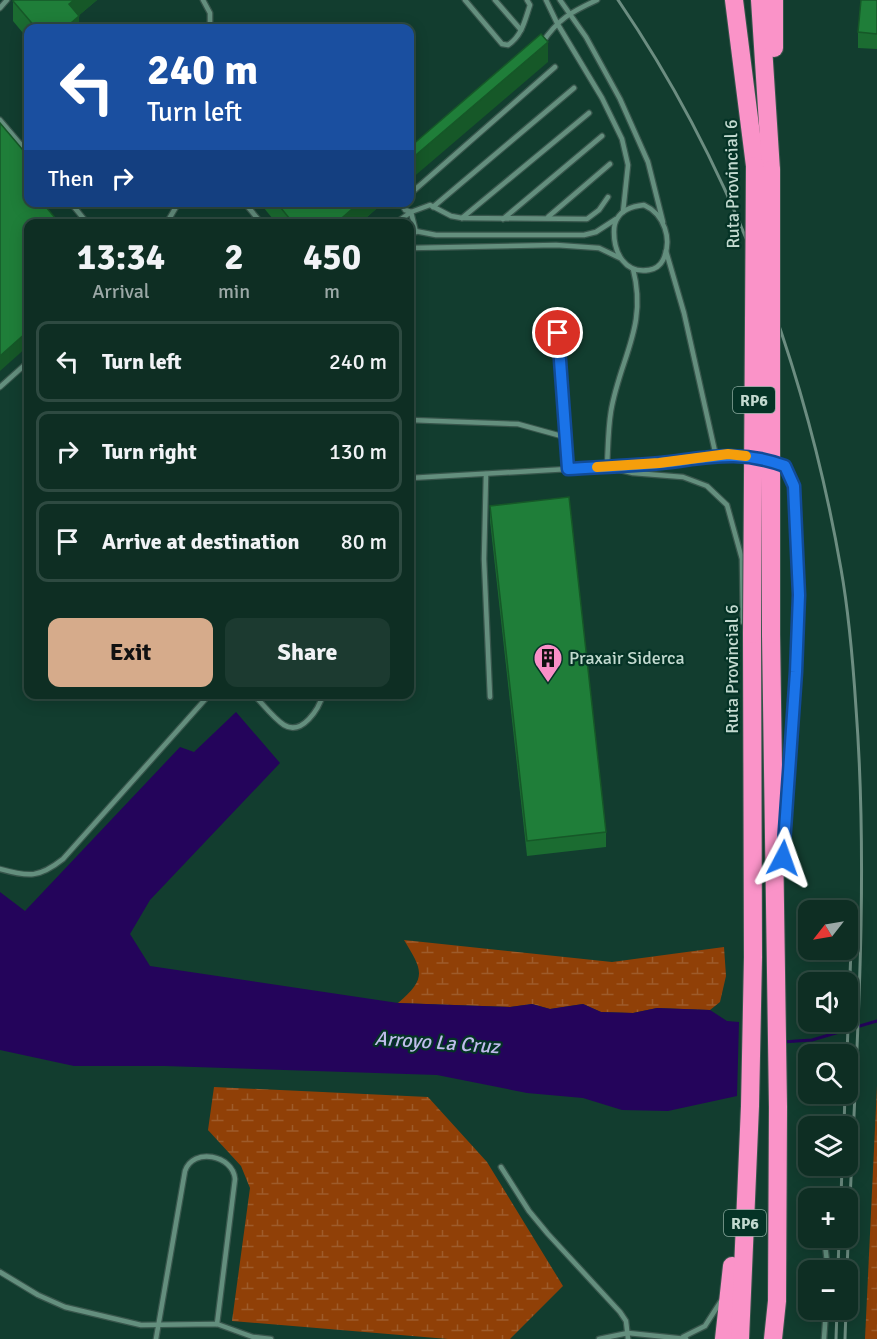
<!DOCTYPE html>
<meta charset="utf-8">
<style>
:root{--surface:#0e2e23;--page:#1c3a30;--text:#f1f3f6;--muted:#9ba8a6;--line:#2e4a41;--accent:#d6ab8b}
body{margin:0;font-family:Signika,sans-serif;background:var(--page);color:var(--text);height:100vh;display:flex;flex-direction:column;font-size:22px;white-space:nowrap}
*{box-sizing:border-box;margin:0}
p{font-size:20px;color:var(--muted)}
.icon{flex:none;width:33px;height:33px;fill:none;stroke:currentColor;stroke-width:2;stroke-linecap:round;stroke-linejoin:round}
.map{position:relative;flex:1;overflow:hidden}
.details{position:absolute;left:24px;top:219px;width:390px;height:480px;display:flex;flex-direction:column;background:var(--surface);border-radius:12px;box-shadow:0 3px 15px #0003,0 0 0 2px var(--line)}
.details>*{flex:none}
.guide{position:absolute;left:24px;top:24px;width:390px;height:183px;border-radius:12px;box-shadow:0 3px 15px #0003,0 0 0 2px var(--line);background:#1a4fa0;color:#fff;overflow:hidden}
.needle{width:39px;rotate:239deg}
.buttons{position:absolute;left:798px;top:900px;display:grid;gap:12px}
.buttons a{display:grid;place-items:center;width:60px;height:60px;border-radius:12px;background:var(--surface);box-shadow:0 3px 15px #0003,0 0 0 2px var(--line);font-size:30px}
.pin{position:absolute;display:grid;place-items:center;width:51px;height:51px;color:#fff;margin:-26px;border:3px solid #fff;border-radius:50%;box-shadow:0 2px 6px #0007}
.me{position:absolute;width:66px;margin:-33px;rotate:4deg;stroke-linejoin:round;filter:drop-shadow(0 0 4px #0008)}
.turn{display:flex;align-items:center;gap:21px;height:126px;padding:0 24px;font-size:27px}
.turn .icon{width:78px;height:78px;stroke-width:2.5}
.turn b{display:block;font-size:42px;line-height:51px}
.then{display:flex;align-items:center;height:57px;padding:0 24px;background:#0003;gap:12px;font-size:22px}
.eta{display:flex;justify-content:space-evenly;align-items:center;height:102px;text-align:center}
.eta b{font-size:36px;font-weight:700;line-height:42px}
.button{display:flex;gap:12px;margin-top:auto;padding:12px 24px}
.button a{flex:1;height:69px;border-radius:12px;background:var(--accent);color:#111;font-size:24px;font-weight:700;line-height:69px;text-align:center}
.button a+a{background:var(--page);color:var(--text)}
ul{padding:0;list-style:none}
li{display:flex;align-items:center;gap:18px;height:81px;margin:0 12px 9px;padding:0 12px;border:3px solid var(--line);border-radius:12px}
li div{flex:1}
li b{display:block;font-size:22px}
li em{font-style:normal}
.map>svg:first-child{display:block}
.wetland{fill:url(#wetland-marsh)}
.water{fill:#24045b}
.lines{fill:none;stroke-linecap:round;stroke-linejoin:round}
.stream{stroke:#24045b;stroke-width:3}
.lane-casing{stroke:#38564c;stroke-width:7}
.highway-casing{stroke:#38564c;stroke-width:20}
.lane{stroke:#648f7e;stroke-width:4.5}
.highway{stroke:#fa93c8;stroke-width:18}
.rail{stroke:#6c8d81;stroke-width:3}
.highway-bridge-casing{stroke:#38564c;stroke-width:20;stroke-linecap:butt}
.highway-bridge{stroke:#fa93c8;stroke-width:18}
.wall{fill:#1b6c31}
.shaded-wall{fill:#165828}
.building{fill:#1f7e39;stroke:#165828;stroke-width:1.5}
.route-casing{stroke:#114b97;stroke-width:15}
.route{stroke:#1a73e8;stroke-width:10}
.slow{stroke:#f59e0b;stroke-width:10}
.labels{text-anchor:middle;stroke-width:4.5;stroke-linejoin:round;paint-order:stroke}
.shield{fill:#053326;stroke:#8aa89d;stroke-width:1.5}
.shield-label{font-size:16px;font-weight:bold;fill:#c3dad0}
.street-label{font-size:18px;fill:#c3dad0;stroke:#053326}
.poi-label{font-size:18px;fill:#c3dad0;stroke:#053326;text-anchor:start}
.water-label{font-size:20px;font-style:italic;fill:#c0bdec;stroke:#053326}
</style>
<div class="map">
<svg width="877" height="1339" viewBox="0 0 877 1339">
<defs>
<pattern id="wetland-marsh" width="20" height="14" patternUnits="userSpaceOnUse" patternTransform="scale(1.5)"><rect width="20" height="14" fill="#904007"/><path d="M1 5h8M5 5V1M11 12h8M15 12V8" fill="none" stroke="#9e5b2a"/></pattern>
</defs>
<rect width="100%" height="100%" fill="#123d2f"/>
<g class="wetland">
<path d="M404,940l208,22 112,-15 2,29 -6,26 -10,8 -53,-2 -24,5 -32,-1 -18,-8 -33,5 -18,-5 -22,3 -112,-4c29,-25 25,-32 6,-63z"/>
<path d="M877,1086v253h-12z"/>
<path d="M214,1087l214,10 59,65 76,124 -53,53h-62l-216,-18 18,-133 -9,-22 -33,-36z"/>
</g>
<path class="water" d="M236,712l44,51 -130,137 -20,34 20,32 248,37 112,4 22,-3 18,5 33,-5 18,8 32,1 24,-5 53,2 17,11 12,1 -2,74 -69,15 -46,-1 -39,-12 -56,-5 -90,-18 -272,-9h-91l-74,-16v-158l25,19 155,-164 14,5z"/>
<g class="lines">
<path class="stream" d="M782,1042l30,-2 65,-19"/>
<g class="lane-casing">
<g id="lane">
<path d="M203,0l7,13v15"/>
<path d="M465,0l37,44 6,1c14,-9 17,-25 22,-40l-3,-5"/>
<path d="M495,0l26,30"/>
<path d="M546,0l11,23 45,75 20,41 6,26 -5,47"/>
<path d="M560,0l26,37 34,62 28,63 15,60"/>
<path d="M0,8l7,-8"/>
<path d="M542,43c16,-24 29,-31 55,-43"/>
<path d="M0,120l28,33"/>
<path d="M410,194l145,-127"/>
<path d="M70,202l18,22"/>
<path d="M244,202l18,22"/>
<path d="M401,202l4,8 6,2 19,-7 21,11 11,2 125,1 12,-9 9,-13"/>
<path d="M644,205c20,9 29,34 19,55 -3,6 -8,9 -14,10 -24,4 -35,-17 -35,-38 0,-4 1,-10 3,-13 5,-10 17,-13 27,-14z"/>
<path d="M433,207l141,-119"/>
<path d="M548,217l62,-53"/>
<path d="M462,218l127,-105"/>
<path d="M503,219l99,-83"/>
<path d="M166,224l13,-22"/>
<path d="M394,224l17,-12 5,20"/>
<path d="M410,230l26,5h148l12,-3 20,-13"/>
<path d="M410,248l146,-3 43,3 21,10"/>
<path d="M666,251l18,62 32,143"/>
<path d="M556,312l12,157 91,-6 69,-9 21,3"/>
<path d="M0,387l28,-25"/>
<path d="M410,420l108,4 47,13"/>
<path d="M774,462l11,4 9,20 5,109 -3,77 -13,186"/>
<path d="M607,467c1,-19 1,-38 4,-56 9,-53 37,-85 22,-142"/>
<path d="M612,468l21,5 50,4 24,9 20,19 15,54 1,63"/>
<path d="M486,474l-2,85 6,138"/>
<path d="M410,478l158,-9"/>
<path d="M253,694c10,10 20,24 31,31 18,11 35,-16 39,-31"/>
<path d="M0,869c29,8 39,9 63,-10l147,-165"/>
<path d="M501,1167l28,44 19,23 72,78 6,9 2,18"/>
<path d="M825,1245l3,25"/>
<path d="M0,1272l38,23 27,12 76,18 76,-1 36,13 18,2"/>
<path d="M683,1337l22,-11 16,-25"/>
<path d="M156,1339l29,-168c8,-24 48,-16 50,8l-18,145"/>
<path d="M599,1339l29,-6 58,6"/>
<path d="M824,1339l2,-29"/>
</g>
</g>
<g class="highway-casing">
<g id="highway">
<path d="M734,0l21,166"/>
<path d="M760,0l11,170"/>
<path d="M774,48v-48"/>
<path d="M771,634l7,473 -1,194 -4,38"/>
<path d="M724,1339l8,-73"/>
<path d="M740,1339l10,-233 3,-149 -1,-323"/>
</g>
</g>
<use href="#lane" class="lane"/>
<use href="#highway" class="highway"/>
<g class="rail">
<path d="M618,0c116,170 188,368 223,569 8,45 12,93 15,139 14,187 -2,375 -9,562"/>
<path d="M847,1054l5,-131"/>
<path d="M844,1126l1,-32"/>
<path d="M841,1198l1,-32"/>
<path d="M838,1270l1,-32"/>
<path d="M836,1339l1,-29"/>
<path d="M845,1339l1,-29"/>
</g>
<g class="highway-bridge-casing">
<g id="highway-bridge">
<path d="M752,634l3,-468"/>
<path d="M771,634v-464"/>
</g>
</g>
<use href="#highway-bridge" class="highway-bridge"/>
</g>
<g class="wall">
<path d="M97,0l-19,16 1,12h-51v11l-15,-18v-20z"/>
<path d="M877,0v49l-19,-1v-16z"/>
<path d="M109,202h13l-7,7z"/>
<path d="M259,202h125l-25,22h-82z"/>
<path d="M490,506l116,326v15l-79,9 -37,-335z"/>
</g>
<g class="shaded-wall">
<path d="M74,0h23l-28,24v-20z"/>
<path d="M79,16v12h-14z"/>
<path d="M548,42v20l-138,118v-20z"/>
<path d="M115,202h7l-7,7z"/>
<path d="M360,202h24l-25,22h-17v-6z"/>
<path d="M28,331v15l-28,25v-15z"/>
</g>
<g class="building">
<path d="M14,0h60l-5,4 10,12 -14,12h-29l-23,-27z"/>
<path d="M861,0h16v34l-19,-2z"/>
<path d="M541,34l7,8 -138,118v-13z"/>
<path d="M0,123l28,33v46h14l18,22h-32v107l-28,25z"/>
<path d="M276,202h84l-18,16 4,6h-52z"/>
<path d="M569,497l37,335 -79,9 -37,-335z"/>
</g>
<g class="lines">
<g class="route-casing">
<path id="route" d="M558,333l10,136c31,-2 62,-3 93,-6 46,-5 79,-14 124,3l9,20 5,109 -3,77 -13,186"/>
</g>
<use href="#route" class="route"/>
<path class="slow" d="M597,467l62,-4 69,-9 18,2"/>
</g>
<defs>
<g id="building-pin" transform="scale(1.5)"><path d="M0 17L-7.5 6A9.5 9.5 0 1 1 7.5 6Z" fill="#fa8fc7" stroke="#053326"/><path d="M-4-6H4V6H1V3H-1V6H-4ZM-2.5-4.3h1.7v1.8h-1.7ZM.8-4.3h1.7v1.8H.8ZM-2.5-1h1.7V.8h-1.7ZM.8-1h1.7V.8H.8Z" fill="#111"/></g>
</defs>
<g fill-rule="evenodd">
<use href="#building-pin" x="548" y="658"/>
</g>
<g class="labels">
<g class="shield">
<rect x="733" y="387" width="42" height="26" rx="4.5"/>
<rect x="724" y="1210" width="42" height="26" rx="4.5"/>
</g>
<g class="shield-label">
<text x="754" y="406">RP6</text>
<text x="745" y="1229">RP6</text>
</g>
<g class="street-label">
<text transform="translate(732 184) rotate(-91)" y="6">Ruta Provincial 6</text>
<text transform="translate(732 669) rotate(-90)" y="6">Ruta Provincial 6</text>
</g>
<g class="poi-label">
<text x="569" y="664">Praxair Siderca</text>
</g>
<g class="water-label">
<text transform="translate(437 1042) rotate(4)" y="7">Arroyo La Cruz</text>
</g>
</g>
</svg>
<div class="buttons">
<a><svg class="needle" viewBox="-14 -14 28 28"><path d="M0-13l5 13h-10z" fill="#e53935"/><path d="M0 13l5-13h-10z" fill="#9ba8a6"/></svg></a>
<a><svg class="icon" aria-label="sound" viewBox="0 0 24 24"><path d="M4 9h4l5-4v14l-5-4H4zM17 9q2 3 0 6"/></svg></a>
<a><svg class="icon" aria-label="search" viewBox="0 0 24 24"><circle cx="10" cy="10" r="6"/><path d="M15 15l6 6"/></svg></a>
<a><svg class="icon" aria-label="layers" viewBox="0 0 24 24"><path d="M12 4l9 5-9 5-9-5zM3 14l9 5 9-5"/></svg></a>
<a>+</a>
<a>−</a>
</div>
<div class="pin" style="left:558px;top:333px;background:#d93025"><svg class="icon" aria-label="arrive" viewBox="0 0 24 24"><path d="M6 21V4h12l-3 4 3 4H6"/></svg></div>
<svg class="me" style="left:783px;top:858px" viewBox="-20 -20 40 40"><path d="M0-17L14 15 0 8-14 15z" fill="#1a73e8" stroke="#fff" stroke-width="4"/></svg>
<div class="guide">
<div class="turn"><svg class="icon" aria-label="left" viewBox="0 0 24 24"><path d="M17 20v-9H6M10 6l-5 5 5 5"/></svg><div><b>240 m</b>Turn left</div></div>
<div class="then">Then<svg class="icon" aria-label="right" viewBox="0 0 24 24"><path d="M7 20v-9h11M14 6l5 5-5 5"/></svg></div>
</div>
<section class="details">
<div class="eta">
<div><b>13:34</b><p>Arrival</p></div>
<div><b>2</b><p>min</p></div>
<div><b>450</b><p>m</p></div>
</div>
<ul>
<li><svg class="icon" aria-label="left" viewBox="0 0 24 24"><path d="M17 20v-9H6M10 6l-5 5 5 5"/></svg><div><b>Turn left</b></div><em>240 m</em></li>
<li><svg class="icon" aria-label="right" viewBox="0 0 24 24"><path d="M7 20v-9h11M14 6l5 5-5 5"/></svg><div><b>Turn right</b></div><em>130 m</em></li>
<li><svg class="icon" aria-label="arrive" viewBox="0 0 24 24"><path d="M6 21V4h12l-3 4 3 4H6"/></svg><div><b>Arrive at destination</b></div><em>80 m</em></li>
</ul>
<div class="button"><a>Exit</a><a>Share</a></div>
</section>
</div>
